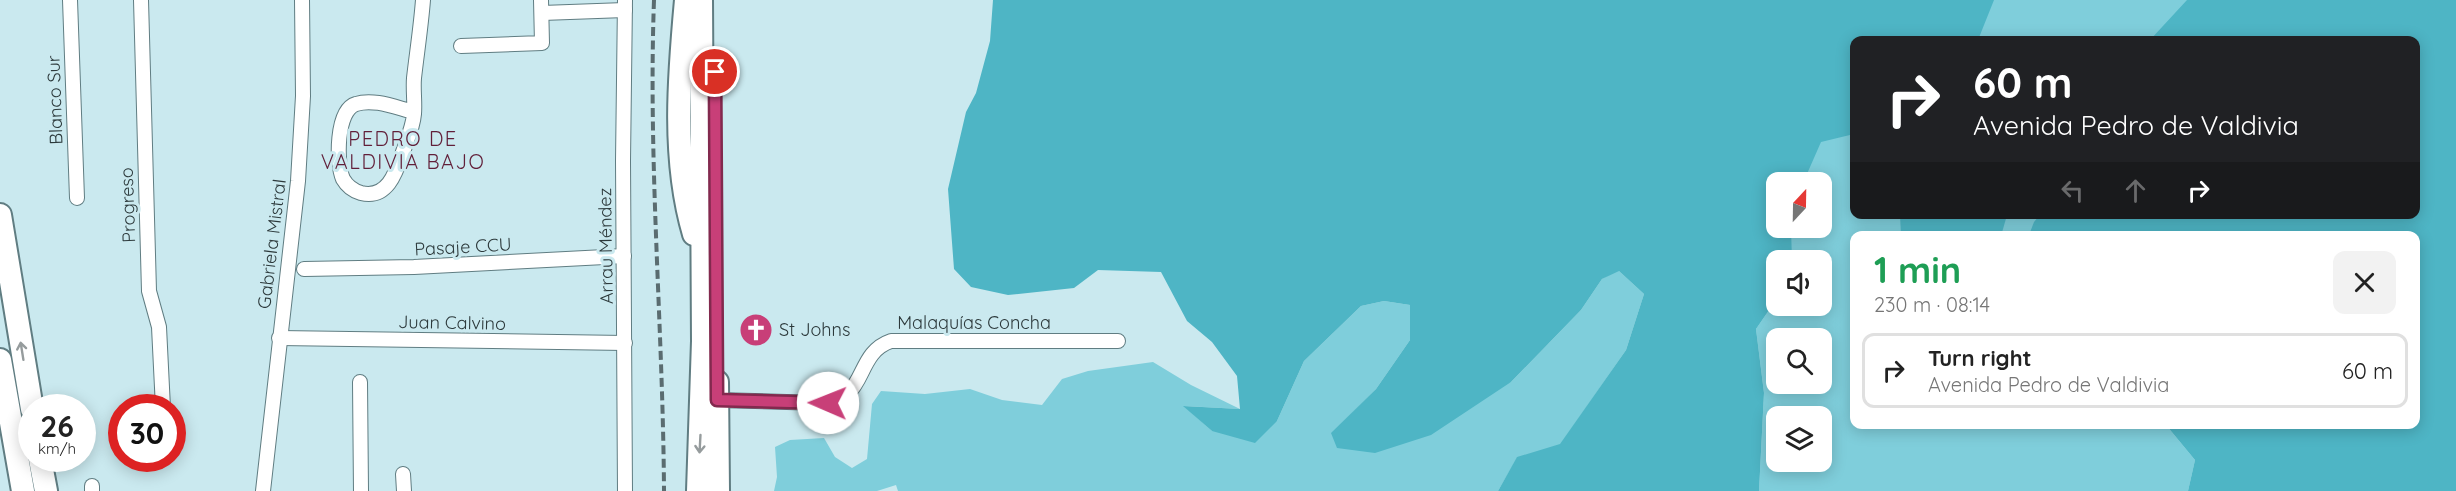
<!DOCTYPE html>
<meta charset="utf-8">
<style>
:root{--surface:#fff;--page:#f2f2f2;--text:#222;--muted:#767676;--line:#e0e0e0}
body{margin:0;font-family:Quicksand,sans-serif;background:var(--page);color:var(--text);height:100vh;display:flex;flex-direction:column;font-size:22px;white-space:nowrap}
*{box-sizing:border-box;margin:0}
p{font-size:20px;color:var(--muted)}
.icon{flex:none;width:33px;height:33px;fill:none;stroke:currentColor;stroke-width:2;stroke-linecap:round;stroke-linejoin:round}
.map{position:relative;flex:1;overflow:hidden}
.sheet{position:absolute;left:1850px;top:231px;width:570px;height:198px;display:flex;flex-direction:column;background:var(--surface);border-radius:12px;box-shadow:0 3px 15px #0003}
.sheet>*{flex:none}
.banner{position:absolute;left:1850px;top:36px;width:570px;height:183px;border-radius:12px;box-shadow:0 3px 15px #0003;background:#202124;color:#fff;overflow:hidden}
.needle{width:39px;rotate:22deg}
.buttons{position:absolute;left:1766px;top:172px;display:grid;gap:12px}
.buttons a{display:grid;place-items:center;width:66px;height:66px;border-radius:12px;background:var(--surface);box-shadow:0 3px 15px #0003;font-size:30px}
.speed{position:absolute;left:18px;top:394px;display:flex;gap:12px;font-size:30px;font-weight:700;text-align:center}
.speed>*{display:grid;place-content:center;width:78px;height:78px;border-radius:50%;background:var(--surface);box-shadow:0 3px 15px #0003;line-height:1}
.speed small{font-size:15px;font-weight:400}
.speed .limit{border:9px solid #d22;background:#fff;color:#111}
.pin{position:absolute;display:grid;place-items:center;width:51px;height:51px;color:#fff;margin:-26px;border:3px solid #fff;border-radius:50%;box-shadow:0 2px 6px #0007}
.me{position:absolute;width:66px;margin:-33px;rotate:271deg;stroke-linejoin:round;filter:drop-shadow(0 0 4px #0008)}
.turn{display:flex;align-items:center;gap:21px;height:126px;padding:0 24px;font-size:27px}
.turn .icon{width:78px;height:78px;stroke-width:2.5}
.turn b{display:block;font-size:42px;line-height:51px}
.lanes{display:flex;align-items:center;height:57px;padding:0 24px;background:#0003;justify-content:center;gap:30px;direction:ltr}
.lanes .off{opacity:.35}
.round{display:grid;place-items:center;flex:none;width:63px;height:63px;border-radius:12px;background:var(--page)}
.headline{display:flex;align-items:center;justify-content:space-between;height:102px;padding:0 24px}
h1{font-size:36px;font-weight:700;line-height:45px;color:#1e9e55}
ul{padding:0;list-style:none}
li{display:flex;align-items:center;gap:18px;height:75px;margin:0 12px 9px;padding:0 12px;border:3px solid var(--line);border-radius:12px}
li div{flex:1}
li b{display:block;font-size:22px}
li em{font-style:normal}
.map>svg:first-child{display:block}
.green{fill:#7fcedb;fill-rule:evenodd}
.forest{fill:#4eb5c5}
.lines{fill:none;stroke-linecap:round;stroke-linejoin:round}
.minor-casing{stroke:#607d82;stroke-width:16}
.primary-casing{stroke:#607d82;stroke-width:26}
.minor{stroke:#fff;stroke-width:14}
.primary{stroke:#fff;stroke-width:22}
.rail{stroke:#5a6c70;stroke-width:4;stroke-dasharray:9 4.5;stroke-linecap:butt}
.oneway{stroke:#969c9d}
.route-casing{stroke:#82294e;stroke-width:15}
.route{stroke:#c83f78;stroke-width:10}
.labels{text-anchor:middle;stroke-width:6;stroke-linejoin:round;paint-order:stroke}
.street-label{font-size:18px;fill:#2c393b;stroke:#cae9ef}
.poi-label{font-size:18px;fill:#2c393b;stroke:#cae9ef;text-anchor:start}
.neighbourhood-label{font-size:20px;letter-spacing:1.5px;fill:#611f39;stroke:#cae9ef}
</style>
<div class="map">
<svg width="2456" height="491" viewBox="0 0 2456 491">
<rect width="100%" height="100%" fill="#cae9ef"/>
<g class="green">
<path d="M1766,0h690v491l-41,-67v-188h-561v188l312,1 29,35 -7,31h-429l5,-98 -8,-64 20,-29v6h45v-45h-45zM1854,40h561v174h-561zM1776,183h45v45h-45zM1776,339h45v45h-45zM1776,417h45v45h-45z"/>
<path d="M1618,270l26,24 -18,56 -66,95 -43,13 -19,33h-600l-2,-6 -19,6h-103l3,-14 -2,-30 15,-7 34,-2 11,19 17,11 15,-9 5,-55 9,-13 44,3 45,-5 32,11 40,5 20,-26 26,-8 65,-9 38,23 49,24 -56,-3 28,25 65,-10 27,-60 57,-55 23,-5 26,4v35l-34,49 -44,44 179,-51 70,-72 21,-31z"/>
</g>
<g class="forest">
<path d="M993,0h1001l-16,40h-124v94l-33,8 -18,41h-27v45h15l1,33h-16v39l-20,29 8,64 -5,98h-261l19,-34 43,-13 66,-94 18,-56 -25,-23 -17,8 -21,31 -70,72 -80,53 -56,18 -38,-5 -6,-15 45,-44 34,-49v-35l-26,-4 -23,5 -57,55 -27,60 -22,22 -43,-12 -29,-25 57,3 -3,-33 -25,-34 -25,-21 -26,-49 -63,-2 -24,18 -66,7 -37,-8 -17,-18 -6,-80 18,-77 10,-19 14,-52z"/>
<path d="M2187,0h269v491h-268l7,-31 -29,-35 249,-1v-188l-386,-1 5,-13 6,-7 375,-1v-174h-265z"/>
<path d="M1900,215v-1l107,1 -6,21 -100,-1z"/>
</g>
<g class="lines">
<g class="minor-casing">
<g id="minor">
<path d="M70,0l7,198"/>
<path d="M141,0l8,291 10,36 4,81"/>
<path d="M542,13l83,-3"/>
<path d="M461,46l81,-3 -1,-43"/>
<path d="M414,112c-17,-4 -40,-14 -58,-8 -20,6 -20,59 -13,75 4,7 11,12 18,14 28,7 36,-24 43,-44 4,-11 9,-23 10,-35 1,-12 -1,-24 0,-36 3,-26 7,-52 9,-78"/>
<path d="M304,269l110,-2 210,-11"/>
<path d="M279,338l346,5"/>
<path d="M360,382l1,109"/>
<path d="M717,400l103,3c49,-1 33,-49 71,-62h227"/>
<path d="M403,474l1,17"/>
<path d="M92,486v5"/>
<path d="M263,491l35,-310 5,-85 -1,-96"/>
<path d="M625,491l-2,-330 2,-161"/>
</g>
</g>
<g class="primary-casing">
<g id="primary">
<path d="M686,0c-7,76 -14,160 8,234"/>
<path d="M0,215l32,194"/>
<path d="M0,360l23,131"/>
<path d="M717,382l1,109"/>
<path d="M40,459l6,32"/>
<path d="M698,491l5,-150 -2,-341"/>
</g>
</g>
<use href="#minor" class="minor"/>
<use href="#primary" class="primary"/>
<path class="rail" d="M654,0c-6,164 9,327 10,491"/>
</g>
<defs><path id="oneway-shaft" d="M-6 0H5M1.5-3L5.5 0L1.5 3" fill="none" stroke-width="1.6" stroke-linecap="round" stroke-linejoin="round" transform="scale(1.5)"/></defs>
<g class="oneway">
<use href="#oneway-shaft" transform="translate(22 351) rotate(-99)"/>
<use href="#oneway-shaft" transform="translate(700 444) rotate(93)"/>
</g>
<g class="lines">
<g class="route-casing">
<path id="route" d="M715,72l2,328 111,3"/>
</g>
<use href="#route" class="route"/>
</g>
<defs>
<g id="church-disc" transform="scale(1.725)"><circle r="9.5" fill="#c83f78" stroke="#cae9ef"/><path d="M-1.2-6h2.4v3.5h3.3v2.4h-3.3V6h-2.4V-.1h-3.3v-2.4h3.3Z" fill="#fff"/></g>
</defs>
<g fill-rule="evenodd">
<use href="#church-disc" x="756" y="330"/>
</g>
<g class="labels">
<g class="street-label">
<text transform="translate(55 100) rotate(-92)" y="6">Blanco Sur</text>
<text transform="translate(128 205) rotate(-92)" y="6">Progreso</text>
<text transform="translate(272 244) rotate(-83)" y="6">Gabriela Mistral</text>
<text transform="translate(606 246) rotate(-91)" y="6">Arrau Méndez</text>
<text transform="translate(463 247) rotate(-3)" y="6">Pasaje CCU</text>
<text transform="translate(452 323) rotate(1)" y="6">Juan Calvino</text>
<text x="974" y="329">Malaquías Concha</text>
</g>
<g class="poi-label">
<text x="779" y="336">St Johns</text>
</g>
<g class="neighbourhood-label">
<text x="403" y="146">PEDRO DE<tspan x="403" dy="23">VALDIVIA BAJO</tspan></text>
</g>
</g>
</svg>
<div class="buttons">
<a><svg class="needle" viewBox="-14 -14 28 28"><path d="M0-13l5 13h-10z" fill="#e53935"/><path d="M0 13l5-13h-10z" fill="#767676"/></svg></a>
<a><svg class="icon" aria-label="sound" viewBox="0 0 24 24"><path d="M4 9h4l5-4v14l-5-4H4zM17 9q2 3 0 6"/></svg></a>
<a><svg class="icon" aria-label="search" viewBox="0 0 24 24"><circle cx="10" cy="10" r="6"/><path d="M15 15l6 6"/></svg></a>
<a><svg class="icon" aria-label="layers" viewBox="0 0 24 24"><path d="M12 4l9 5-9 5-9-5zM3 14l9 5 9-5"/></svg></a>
</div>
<div class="speed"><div>26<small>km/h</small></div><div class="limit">30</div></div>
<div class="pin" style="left:715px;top:72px;background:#d93025"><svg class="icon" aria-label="arrive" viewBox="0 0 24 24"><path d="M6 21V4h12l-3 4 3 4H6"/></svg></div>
<svg class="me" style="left:828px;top:403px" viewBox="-20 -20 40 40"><circle r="19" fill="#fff"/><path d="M0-13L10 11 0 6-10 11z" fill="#c83f78"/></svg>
<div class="banner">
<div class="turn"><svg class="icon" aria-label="right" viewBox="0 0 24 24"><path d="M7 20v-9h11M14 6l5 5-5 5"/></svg><div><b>60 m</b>Avenida Pedro de Valdivia</div></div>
<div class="lanes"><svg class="icon off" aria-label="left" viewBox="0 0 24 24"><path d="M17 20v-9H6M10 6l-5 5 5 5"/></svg><svg class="icon off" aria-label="ahead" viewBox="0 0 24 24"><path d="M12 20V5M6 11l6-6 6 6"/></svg><svg class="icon" aria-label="right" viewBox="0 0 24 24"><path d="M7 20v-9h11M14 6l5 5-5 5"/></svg></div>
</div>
<section class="sheet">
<div class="headline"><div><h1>1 min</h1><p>230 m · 08:14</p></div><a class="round"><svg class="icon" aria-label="close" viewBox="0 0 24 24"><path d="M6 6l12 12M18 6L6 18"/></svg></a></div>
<ul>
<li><svg class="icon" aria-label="right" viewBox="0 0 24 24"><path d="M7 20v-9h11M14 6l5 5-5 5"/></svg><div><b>Turn right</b><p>Avenida Pedro de Valdivia</p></div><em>60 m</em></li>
</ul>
</section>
</div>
